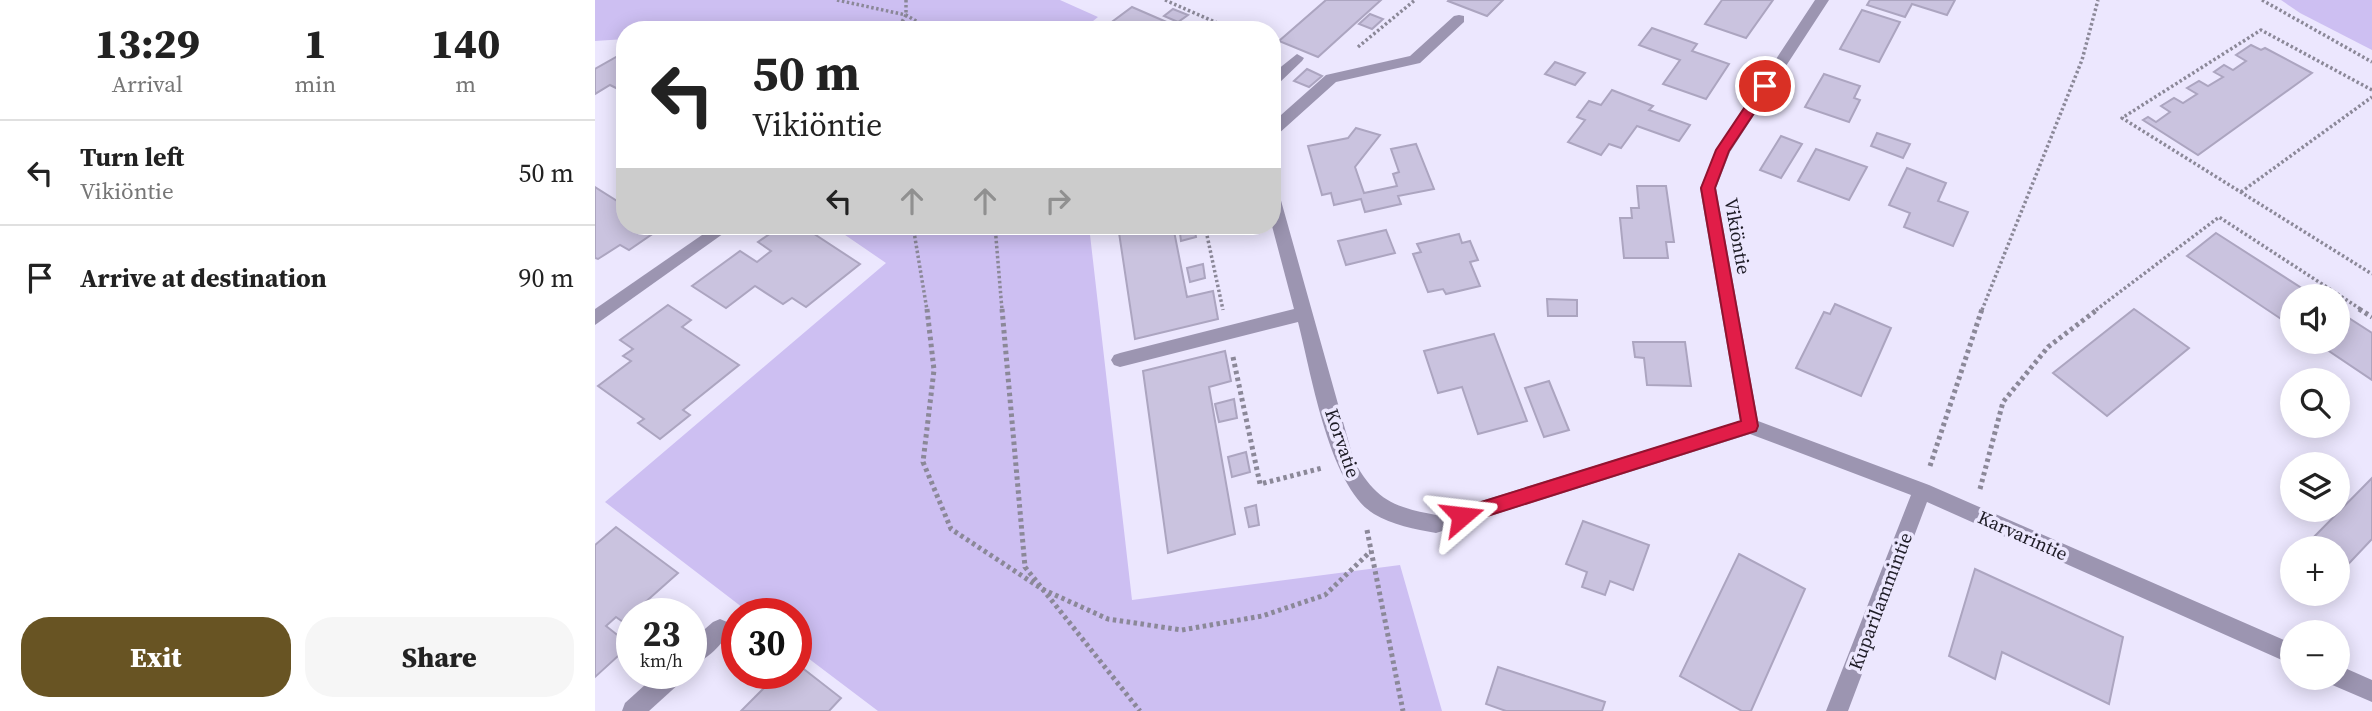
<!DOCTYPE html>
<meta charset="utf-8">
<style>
:root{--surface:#fff;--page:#f6f6f6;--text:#222;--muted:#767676;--line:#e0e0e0;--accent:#685423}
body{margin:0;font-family:"Source Serif 4",serif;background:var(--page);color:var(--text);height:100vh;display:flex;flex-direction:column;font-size:26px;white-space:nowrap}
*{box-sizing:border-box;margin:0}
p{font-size:23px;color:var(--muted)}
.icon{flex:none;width:38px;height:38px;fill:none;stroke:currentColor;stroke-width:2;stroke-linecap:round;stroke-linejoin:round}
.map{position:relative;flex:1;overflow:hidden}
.side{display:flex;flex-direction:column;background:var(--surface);width:595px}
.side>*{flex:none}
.guide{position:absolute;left:21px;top:21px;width:665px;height:214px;border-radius:28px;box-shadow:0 4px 18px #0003;background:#fff;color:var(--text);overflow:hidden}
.buttons{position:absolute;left:1685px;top:284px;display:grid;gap:14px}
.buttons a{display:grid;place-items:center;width:70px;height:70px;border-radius:50%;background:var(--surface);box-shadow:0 4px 18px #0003;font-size:35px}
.speed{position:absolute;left:21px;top:598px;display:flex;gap:14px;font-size:35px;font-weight:700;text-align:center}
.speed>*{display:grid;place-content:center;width:91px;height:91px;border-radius:50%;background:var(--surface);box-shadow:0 4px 18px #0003;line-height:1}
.speed small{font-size:18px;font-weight:400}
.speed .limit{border:10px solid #d22;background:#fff;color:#111}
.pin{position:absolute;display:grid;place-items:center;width:60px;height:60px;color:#fff;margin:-30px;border:4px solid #fff;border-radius:50%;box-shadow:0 2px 7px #0007}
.me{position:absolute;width:77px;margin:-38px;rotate:73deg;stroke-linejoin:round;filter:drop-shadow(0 0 5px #0008)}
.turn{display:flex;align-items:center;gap:24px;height:147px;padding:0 21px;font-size:32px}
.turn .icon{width:91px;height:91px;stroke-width:2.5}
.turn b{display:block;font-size:49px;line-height:60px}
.lanes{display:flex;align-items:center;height:66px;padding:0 21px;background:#0003;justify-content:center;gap:35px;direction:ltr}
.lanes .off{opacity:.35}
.eta{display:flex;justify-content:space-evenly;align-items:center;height:119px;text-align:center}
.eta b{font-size:42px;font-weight:800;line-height:49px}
.primary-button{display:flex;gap:14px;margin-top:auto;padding:14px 21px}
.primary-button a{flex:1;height:80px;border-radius:28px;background:var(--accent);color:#fff;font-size:28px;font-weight:800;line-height:80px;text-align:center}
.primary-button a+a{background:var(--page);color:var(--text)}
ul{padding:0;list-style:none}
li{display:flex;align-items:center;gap:21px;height:105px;padding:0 21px;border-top:2px solid var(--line)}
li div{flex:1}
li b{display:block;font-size:26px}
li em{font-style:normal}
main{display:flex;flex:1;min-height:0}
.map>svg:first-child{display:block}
.green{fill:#cdbff2}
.building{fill:#cac3df;stroke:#aca5c0;stroke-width:2}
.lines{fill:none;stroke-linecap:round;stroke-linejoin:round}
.path-far1{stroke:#8b8898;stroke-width:3.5;stroke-dasharray:2.5 2.5;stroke-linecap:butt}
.path{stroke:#8b8898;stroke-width:5;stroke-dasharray:3.5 3.5;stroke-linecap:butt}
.minor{fill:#9c95b1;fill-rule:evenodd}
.route{fill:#e11d48;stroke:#92132f;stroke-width:2}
.labels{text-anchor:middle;stroke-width:7;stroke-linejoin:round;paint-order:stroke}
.street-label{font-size:19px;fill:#1e1c26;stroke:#ece7fe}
</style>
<main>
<section class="side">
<div class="eta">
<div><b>13:29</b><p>Arrival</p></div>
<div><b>1</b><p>min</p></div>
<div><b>140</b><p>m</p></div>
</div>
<ul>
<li><svg class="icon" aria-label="left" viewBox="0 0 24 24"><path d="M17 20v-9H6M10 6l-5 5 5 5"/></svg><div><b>Turn left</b><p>Vikiöntie</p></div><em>50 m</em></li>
<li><svg class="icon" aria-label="arrive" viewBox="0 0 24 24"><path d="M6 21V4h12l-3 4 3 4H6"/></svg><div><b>Arrive at destination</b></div><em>90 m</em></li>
</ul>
<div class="primary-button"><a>Exit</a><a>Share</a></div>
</section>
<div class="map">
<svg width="1777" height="711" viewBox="0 0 1777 711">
<rect width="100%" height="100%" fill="#ece7fe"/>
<g class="green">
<path d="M0,0h465l38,17 -16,13h-457v9l-30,2z"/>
<path d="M1686,0h91v50l-72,-37z"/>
<path d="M237,226h257l43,374 268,-35 42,146h-564l-82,-62v-35h-45l-146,-112 281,-239z"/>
</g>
<g class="building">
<path d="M731,0h55l-63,57 -39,-16z"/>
<path d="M908,0l-16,16 -39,-15 1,-1z"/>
<path d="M1127,0h51l-27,38 -41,-14z"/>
<path d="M1275,0h85l-8,15 -35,-11 -7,13 -38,-12z"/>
<path d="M537,7l53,23h-84z"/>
<path d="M578,9l15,6 -10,7 -14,-6z"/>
<path d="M1267,10l38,12 -21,40 -39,-13z"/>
<path d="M775,14l13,5 -11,10 -13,-5z"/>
<path d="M1057,28l45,16 -5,7 37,13 -23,35 -43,-15 17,-24 -41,-15z"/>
<path d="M1656,45l10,5 4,-2 47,25 -114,82 -55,-35 5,-3 8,5 14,-10 -9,-6 13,-8 9,5 14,-9 -10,-6 12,-7 9,5 15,-9 -9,-5 10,-7 9,5 13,-9 -10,-6z"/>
<path d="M30,52v37l-3,2 -12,-6 -15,9v-25z"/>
<path d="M960,62l30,11 -10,12 -30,-11z"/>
<path d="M712,69l15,7 -13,11 -15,-6z"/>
<path d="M1229,74l36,12 -6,12 6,2 -11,22 -44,-15z"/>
<path d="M1017,90l41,16 -4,4 41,15 -11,16 -42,-15 -16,22 -12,-4 -8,11 -33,-13 17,-22 -8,-3 12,-16 12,4z"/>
<path d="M761,128l24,7 -25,32 9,26 33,-7 -4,-12 6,-2 -8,-23 25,-5 18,45 -36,7 3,8 -36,8 -4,-13 -27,6 -3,-12 -9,2 -14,-49 40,-8z"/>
<path d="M1282,133l33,11 -7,14 -32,-12z"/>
<path d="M1186,136l21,8 -21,34 -21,-8z"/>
<path d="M1221,149l51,18 -18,33 -51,-19z"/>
<path d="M1312,168l39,15 -8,18 30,11 -15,34 -49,-19 6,-14 -21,-8z"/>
<path d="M1042,186h29l8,56h-8l2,16h-44l-4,-40h12l-1,-10h8z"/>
<path d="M0,187l30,19v20l36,2 -32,22 -9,-5 -22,14 -3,-1z"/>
<path d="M186,226h21l58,38 -54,43 -14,-9 -9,6 -28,-18 -29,22 -34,-22 48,-35 17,11 14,-11 -13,-9z"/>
<path d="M523,226h55l14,71 26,-6 5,28 -83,20z"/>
<path d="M584,226h15l2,11 -15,4z"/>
<path d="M791,230l9,23 -49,12 -8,-24z"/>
<path d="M1621,233l98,63h-21v31l-106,-71z"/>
<path d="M864,234l3,9 8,-2 8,19 -8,2 10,24 -34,8 -3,-5 -15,3 -15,-38 8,-2 -4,-8z"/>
<path d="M608,264l2,14 -15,4 -3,-14z"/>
<path d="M952,299l30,1v16h-29z"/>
<path d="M1240,304l56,24 -30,68 -65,-28 28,-56 6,2z"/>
<path d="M73,305l23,15 -9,7 57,38 -56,45 7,5 -30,24 -22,-16 6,-4 -46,-33 33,-25 -8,-5 10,-7 -13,-9z"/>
<path d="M1539,309l55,39 -82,68 -54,-43z"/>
<path d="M1743,311l34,22v47l-58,-39h24z"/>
<path d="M899,334l33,87 -49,13 -16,-47 -24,6 -14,-42z"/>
<path d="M1038,342h52l6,44 -44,-1 -3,-27 -9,-1z"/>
<path d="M630,351l6,30 -22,6 26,147 -67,19 -25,-182z"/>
<path d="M954,381l20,49 -25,7 -19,-49z"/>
<path d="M639,399l3,19 -18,4 -4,-18z"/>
<path d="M651,452l4,20 -18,5 -4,-20z"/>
<path d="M1777,478v61l-34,36v-27h-35z"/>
<path d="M661,505l3,20 -10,2 -4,-19z"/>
<path d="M988,521l66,24 -16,45 -23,-9 -5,14 -23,-8 5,-15 -21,-8z"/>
<path d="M21,527l62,46 -55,49 -7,-5 -10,9 24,19 -35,32v-132z"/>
<path d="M1144,554l66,35 -54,122h-9l-62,-35z"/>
<path d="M1380,569l148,68 -14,67 -107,-52 -7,27 -46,-23z"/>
<path d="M201,663l45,35 -12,13h-88l37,-37h18z"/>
<path d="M903,667l107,35 -3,9h-96l-20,-7z"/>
</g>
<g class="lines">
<g class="path-far1">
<path d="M242,0l69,15 25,15"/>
<path d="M570,0l68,30"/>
<path d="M1667,0l110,62"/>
<path d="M302,30l9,-15v-15"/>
<path d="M763,47l57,-47"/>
<path d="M1777,90l-111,-60 -139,88 250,156"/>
<path d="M1646,192l131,-95"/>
<path d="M318,226l14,84"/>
<path d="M400,226l7,84"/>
<path d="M610,226l18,84"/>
<path d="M1387,310l100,-250 16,-60"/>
<path d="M1501,310l123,-93 143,93"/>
</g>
<g class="path">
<path d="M332,309l7,61 -11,92 28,67 91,60 66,30 74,11 80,-14 63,-21 46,-44"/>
<path d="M407,309l23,258 115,144"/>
<path d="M1764,309l13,8"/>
<path d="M638,357l27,127 62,-16"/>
<path d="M1335,466l52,-157"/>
<path d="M1385,489l23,-87 45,-55 50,-38"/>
<path d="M772,530l36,181"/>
</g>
<g class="minor">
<path d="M1220,0h14l-99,152 -14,36 42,233 171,64 364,159v21l-366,-163 -79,209h-22l85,-216 -161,-61 -314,99c-21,-4 -44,-8 -62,-19 -45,-28 -63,-142 -76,-192l-178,45 -6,-2 -3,-5 3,-5 6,-2 174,-44 -22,-83v-35l8,6 74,264c22,39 39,46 82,54l304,-94 -40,-233 18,-41z"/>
<path d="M864,15l5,1v6l-44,41 -84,19 -59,53 -5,1v-13l54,-48 84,-19 44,-40z"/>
<path d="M702,54l7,4 -2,3 -25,24 -5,2v-13z"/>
<path d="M120,226h19l-139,99v-16z"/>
<path d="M125,619l7,3 3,7c-5,14 -25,32 -39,37v-25l22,-19z"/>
<path d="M1743,665l34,15v22l-42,-18 -2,-7h10z"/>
<path d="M62,674h27l-3,8 -32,29h-27l3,-8z"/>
</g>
</g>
<path class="route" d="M1170,82l7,4 -43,65 -14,37 43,238 -2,5 -294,93 -6,-3 -3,-5 3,-6 6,-2 279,-87 -40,-233 15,-38 45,-67z"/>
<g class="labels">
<g class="street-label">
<text transform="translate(1143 236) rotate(80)" y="7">Vikiöntie</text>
<text transform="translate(748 443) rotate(71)" y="7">Korvatie</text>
<text transform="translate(1428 535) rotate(24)" y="7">Karvarintie</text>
<text transform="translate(1285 601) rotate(-69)" y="7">Kuparilammintie</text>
</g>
</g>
</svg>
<div class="buttons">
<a><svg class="icon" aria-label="sound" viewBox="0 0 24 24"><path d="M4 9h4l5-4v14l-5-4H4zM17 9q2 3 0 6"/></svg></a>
<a><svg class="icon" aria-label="search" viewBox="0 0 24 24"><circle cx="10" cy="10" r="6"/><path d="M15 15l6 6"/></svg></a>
<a><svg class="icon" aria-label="layers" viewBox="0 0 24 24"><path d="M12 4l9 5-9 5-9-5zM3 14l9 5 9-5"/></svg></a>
<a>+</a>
<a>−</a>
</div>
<div class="speed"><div>23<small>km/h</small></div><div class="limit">30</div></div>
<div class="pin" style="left:1170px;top:86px;background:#d93025"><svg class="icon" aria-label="arrive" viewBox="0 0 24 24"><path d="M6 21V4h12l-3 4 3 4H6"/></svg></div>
<svg class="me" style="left:867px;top:516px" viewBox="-20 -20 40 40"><path d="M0-17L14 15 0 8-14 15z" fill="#e11d48" stroke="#fff" stroke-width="4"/></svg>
<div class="guide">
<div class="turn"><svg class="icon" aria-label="left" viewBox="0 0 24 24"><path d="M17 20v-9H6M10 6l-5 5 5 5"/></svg><div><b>50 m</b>Vikiöntie</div></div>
<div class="lanes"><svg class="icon" aria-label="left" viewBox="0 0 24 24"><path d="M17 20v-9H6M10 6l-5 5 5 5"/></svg><svg class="icon off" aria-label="ahead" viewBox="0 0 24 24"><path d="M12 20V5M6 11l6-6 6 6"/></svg><svg class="icon off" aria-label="ahead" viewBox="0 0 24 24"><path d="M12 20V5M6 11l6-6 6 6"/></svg><svg class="icon off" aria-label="right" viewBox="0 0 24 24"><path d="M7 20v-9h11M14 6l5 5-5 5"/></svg></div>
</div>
</div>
</main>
